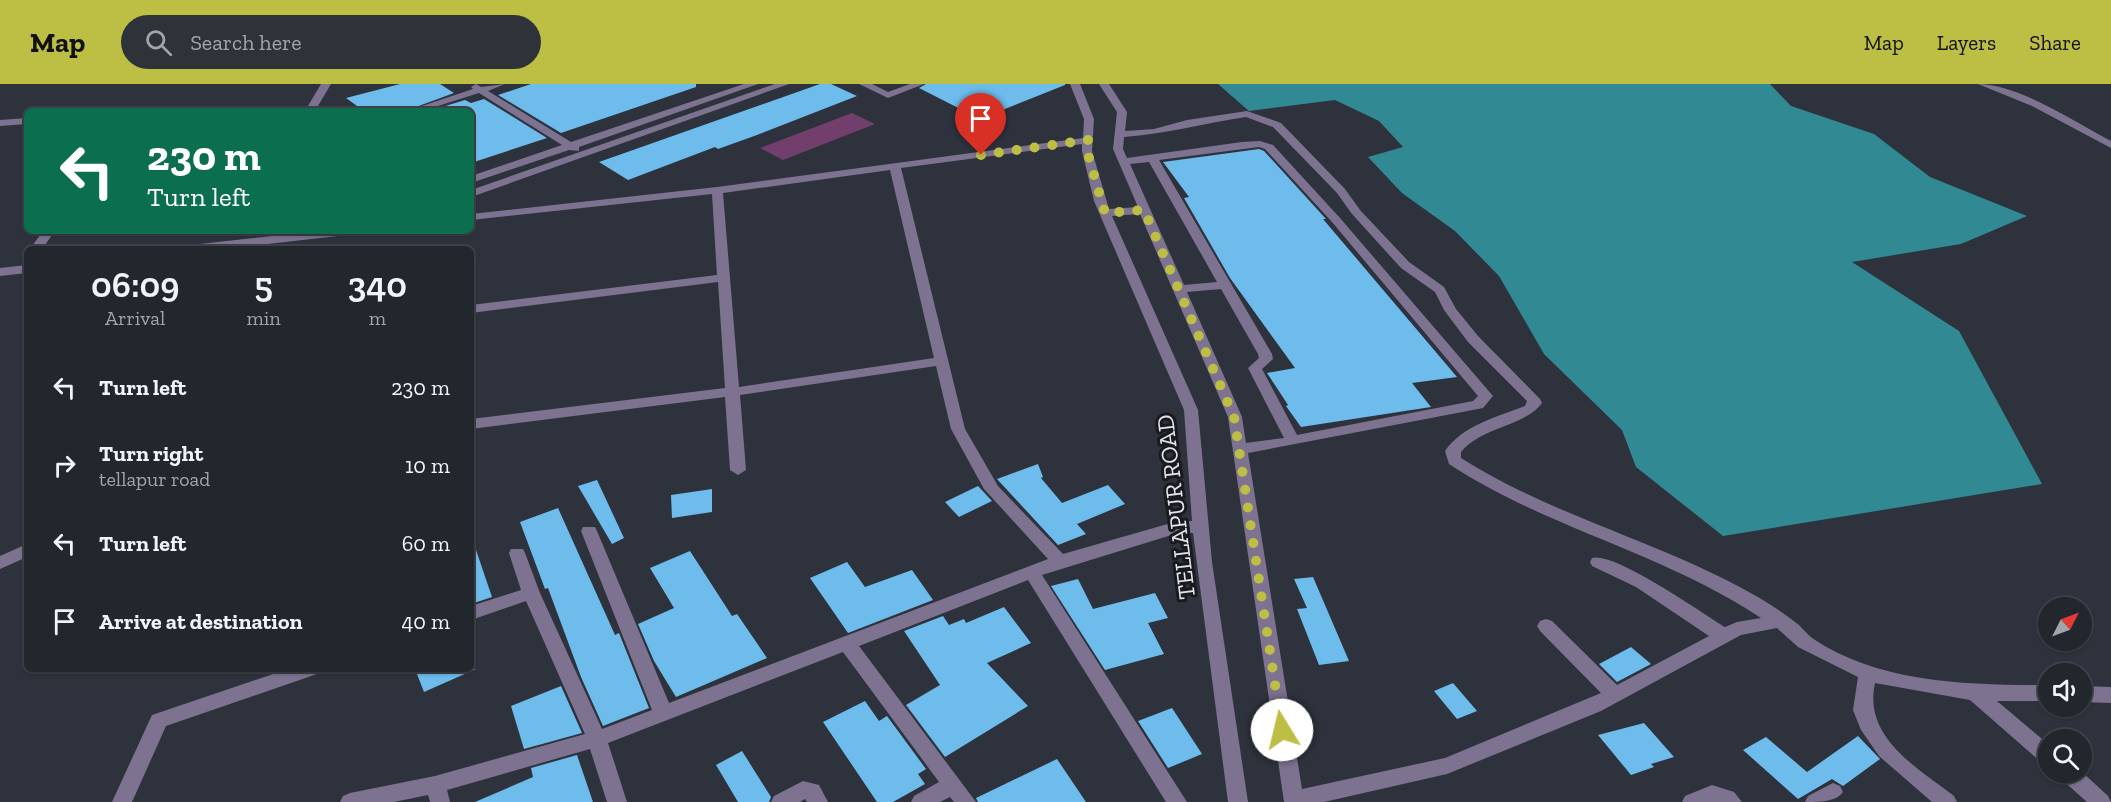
<!DOCTYPE html>
<style>
:root{--surface:#22262d;--page:#2e3239;--text:#f1f3f6;--muted:#a2a5aa;--line:#3f4349;--accent:#bcbf43}
body{margin:0;font-family:"Zilla Slab",serif;background:var(--page);color:var(--text);height:100vh;display:flex;flex-direction:column;font-size:22px;white-space:nowrap}
*{box-sizing:border-box;margin:0}
p{font-size:20px;color:var(--muted)}
.icon{flex:none;width:33px;height:33px;fill:none;stroke:currentColor;stroke-width:2;stroke-linecap:round;stroke-linejoin:round}
.map{position:relative;flex:1;overflow:hidden}
.details{position:absolute;left:24px;top:162px;width:450px;height:426px;display:flex;flex-direction:column;background:var(--surface);border-radius:9px;box-shadow:0 2px 4px #0004,0 0 0 2px var(--line)}
.details>*{flex:none}
.top-card{position:absolute;left:24px;top:24px;width:450px;height:126px;border-radius:9px;box-shadow:0 2px 4px #0004,0 0 0 2px var(--line);background:#0b6e4f;color:#fff;overflow:hidden}
.needle{width:39px;rotate:48deg}
.tools{position:absolute;left:2038px;top:513px;display:grid;gap:12px}
.tools a{display:grid;place-items:center;width:54px;height:54px;border-radius:50%;background:var(--surface);box-shadow:0 2px 4px #0004,0 0 0 2px var(--line);font-size:30px}
.pin{position:absolute;display:grid;place-items:center;width:51px;height:51px;color:#fff;margin:-62px -26px;border-radius:50% 50% 50% 0;rotate:-45deg;box-shadow:0 0 6px #0007}
.pin .icon{rotate:45deg}
.me{position:absolute;width:66px;margin:-33px;rotate:351deg;stroke-linejoin:round;filter:drop-shadow(0 0 4px #0008)}
.turn{display:flex;align-items:center;gap:21px;height:126px;padding:0 24px;font-size:27px}
.turn .icon{width:78px;height:78px;stroke-width:2.5}
.turn b{display:block;font-size:42px;line-height:51px}
.eta{display:flex;justify-content:space-evenly;align-items:center;height:102px;text-align:center}
.eta b{font-size:36px;font-weight:600;line-height:42px}
ul{padding:0;list-style:none}
li{display:flex;align-items:center;gap:18px;height:78px;padding:0 24px}
li div{flex:1}
li b{display:block;font-size:22px}
li em{font-style:normal}
header{display:flex;align-items:center;gap:36px;box-sizing:border-box;height:84px;padding:0 30px;background:var(--accent);color:#111}
header strong{font-size:28px}
nav{display:flex;gap:33px;margin-inline-start:auto;font-size:21px}
.search{width:420px;height:54px;background:var(--page);display:flex;align-items:center;gap:15px;box-sizing:border-box;padding:0 21px;border-radius:33px;color:var(--muted);font-size:22px}
.map>svg:first-child{display:block}
.green{fill:#723f6c}
.water{fill:#318a93}
.building{fill:#6dbcec}
.lines{fill:none;stroke-linecap:round;stroke-linejoin:round}
.minor{fill:#7d7391;fill-rule:evenodd}
.route{stroke:#bcbf43;stroke-width:10;stroke-dasharray:0 18}
.labels{text-anchor:middle;stroke-width:6;stroke-linejoin:round;paint-order:stroke}
.street-label{font-size:24px;fill:#e1e4ea;stroke:#181a1f}
</style>
<header>
<strong>Map</strong>
<div class="search"><svg class="icon" aria-label="search" viewBox="0 0 24 24"><circle cx="10" cy="10" r="6"/><path d="M15 15l6 6"/></svg>Search here</div>
<nav><a>Map</a><a>Layers</a><a>Share</a></nav>
</header>
<div class="map">
<svg width="2111" height="718" viewBox="0 0 2111 718">
<rect width="100%" height="100%" fill="#2e323c"/>
<path class="green" d="M852,29l23,11 -92,36 -23,-12z"/>
<path class="water" d="M1218,0h552l21,22 83,28 56,43 97,39 -66,28 -109,18 107,69 83,153 -319,52 -87,-69 -14,-37 -78,-76 -45,-78 -44,-45 -53,-38 -34,-36 35,-10 -24,-26 -44,-21 -86,11z"/>
<g class="building">
<path d="M400,0h40l14,9 -49,18h-41l-18,-13z"/>
<path d="M531,0h165v3l-135,46 -63,-38z"/>
<path d="M820,0h11l26,12 -100,39 -39,14 -3,-2 -87,33 -29,-18z"/>
<path d="M926,0h139v1l-85,34 -61,-31z"/>
<path d="M484,15l63,39 -76,25v-52h-42l36,-11 6,3z"/>
<path d="M1259,65l5,2 62,68h-3l134,158 -45,6 19,24 -130,20 -15,-21 2,-1 -21,-32 28,-5 -65,-90 -46,-80 5,-1 -26,-35z"/>
<path d="M1038,380l5,13 -2,1 21,25 46,-18 17,19 -48,20 9,10 -28,11 -61,-66z"/>
<path d="M597,396l27,58 -12,6 -34,-58z"/>
<path d="M978,402l14,15 -33,16 -14,-15z"/>
<path d="M712,405v23l-40,6 -1,-23z"/>
<path d="M558,424l57,127 4,-2 30,75 -46,18 -22,-49 -33,-89 -3,1 -25,-67z"/>
<path d="M471,460h3l18,53 -21,7z"/>
<path d="M690,467l42,65 5,-2 30,44 -91,39 -22,-36 -16,-37 36,-16 -24,-40z"/>
<path d="M847,478l18,25 47,-17 21,30 -85,33 -38,-55z"/>
<path d="M1313,493l36,84 -30,4 -22,-56 10,-1 -13,-29z"/>
<path d="M1078,495l15,30 62,-16 13,25 -20,5 16,31 -59,16 -54,-84z"/>
<path d="M1004,523l27,36 -44,20 41,43 -83,51 -39,-52 34,-20 -36,-54 39,-15 6,9 15,-6 2,4z"/>
<path d="M1631,563l20,17 -34,18 -18,-18z"/>
<path d="M415,585h61l-52,23z"/>
<path d="M1453,599l24,28 -20,8 -23,-28z"/>
<path d="M561,602l21,47 -58,16 -13,-43z"/>
<path d="M865,617l14,20 8,-5 39,53 -8,5 7,10 -32,18h-16l-54,-80z"/>
<path d="M1172,624l30,46 -34,14 -30,-47z"/>
<path d="M1644,639l30,34 -23,7 3,3 -23,8 -33,-40z"/>
<path d="M1858,652l22,23 -37,27 -11,-7 -34,20 -55,-49 23,-13 41,35z"/>
<path d="M742,667l29,46 -2,5h-31l-22,-37z"/>
<path d="M577,671l16,47h-118l58,-25 -2,-9z"/>
<path d="M1057,675l29,43h-108l-2,-4z"/>
</g>
<g class="lines">
<g class="minor">
<path d="M321,0h10l-16,27h-10z"/>
<path d="M476,0l5,3 24,-3 -17,7 83,51 173,-58h14l-179,63v4l-10,-1 -98,33v-7l91,-31 -83,-52 -57,18h-15l66,-22 -2,-2z"/>
<path d="M775,0h14l-318,113v-7z"/>
<path d="M859,0h13l16,8 22,-8h14l-36,14z"/>
<path d="M1070,0h10l14,35 -2,32 17,58 29,-2 -25,-58 4,-37 -18,-28h10l18,28 -2,19 29,-2 33,-9 60,-9 34,12 64,66 15,21 49,52 35,25 12,22 22,27 62,63 2,4c-16,23 -59,23 -81,49v6c74,47 157,72 236,108 35,16 72,35 102,59 4,4 8,9 13,13 68,46 158,47 237,47v16h-52l52,44v20l-7,-2 -72,-63 -95,-17c-12,54 41,84 79,113l3,6h-25l-53,-46 -18,-26 -8,-20 5,-33 -60,-30 -21,-19 -36,7 -140,76 -154,63 -123,28h-40l-56,-385 -88,-203 -28,2 86,194 14,152 36,240h-20l-35,-269h-15l-136,42 145,227h-21l-138,-222 -169,66 117,156h-22l-4,-5 -10,5h-29l3,-6 25,-14 -96,-130 -235,91 19,59h-20l-17,-53 -143,41 3,12h-20l-2,-7 -34,7h-54l3,-6 7,-3 85,-17 150,-42 -59,-133 -55,19v-14l50,-16 -12,-37 2,-4h12l2,4 15,40 62,136 50,-19 -71,-179 2,-4h12l2,4 72,172 379,-144 -64,-70 -33,-60 -15,-63 -196,29 6,75 -8,5 -8,-5 -5,-73 -254,32v-10l254,-31 -7,-106 -247,31v-8l246,-30 -5,-81 -241,26v-6l246,-27 366,-49 1,-19zM1246,33l27,10 64,66 15,21 49,54 34,24 9,18 24,32 59,59 -2,5c-28,11 -62,19 -80,45l4,13c97,64 215,89 312,154l-24,4 -12,5c-23,-14 -111,-76 -133,-69l-2,4 2,4 44,21 73,49 -92,49 -65,-64 -6,-2 -6,2 -3,5 3,5 61,62 -156,65 -143,31 -54,-336 230,-44 5,-1 10,-12 -153,-178 -67,-73 -13,-4 -18,1 -115,16 -4,-9 1,-12c41,-3 81,-14 122,-20zM1082,60v7l12,50 90,209 8,111h-14l-115,33 -65,-68 -33,-57 -64,-261zM1259,63l6,2 67,73 146,174 -5,5 -176,34 -35,-66 11,-10 -1,-5 -113,-194zM1149,78l68,120 -33,3 -54,-121zM890,86l44,188 -195,29 -16,-194zM1221,205l37,65 1,4 -11,10 36,70 -38,5 -4,-26 -55,-125z"/>
<path d="M1978,0c40,0 97,38 133,57v7l-79,-42z"/>
<path d="M27,34v6l-27,2v-6z"/>
<path d="M43,147h12l-13,18h-12z"/>
<path d="M316,147h37l-6,4 -125,14h-37l6,-4z"/>
<path d="M27,181v8l-27,3v-8z"/>
<path d="M27,460v13l-27,12v-13z"/>
<path d="M288,585h31l-2,5 -151,52 -34,76h-20l40,-87z"/>
<path d="M2082,602l29,1v16l-29,-1z"/>
<path d="M2057,688h25l26,24 3,6h-24l-27,-24z"/>
<path d="M803,697l16,4 9,17h-21l-2,-3 -5,3h-29l3,-6z"/>
<path d="M1833,699l7,3 3,6c-7,10 -24,10 -38,10l3,-6z"/>
<path d="M1712,701l22,7 8,10h-60l3,-6z"/>
</g>
</g>
<g class="lines">
<path class="route" d="M981,71l107,-15 -1,11 18,62 39,-3 90,207 48,313"/>
</g>
<g class="labels">
<g class="street-label">
<text transform="translate(1176 423) rotate(-97)" y="8">TELLAPUR ROAD</text>
</g>
</g>
</svg>
<div class="tools">
<a><svg class="needle" viewBox="-14 -14 28 28"><path d="M0-13l5 13h-10z" fill="#e53935"/><path d="M0 13l5-13h-10z" fill="#a2a5aa"/></svg></a>
<a><svg class="icon" aria-label="sound" viewBox="0 0 24 24"><path d="M4 9h4l5-4v14l-5-4H4zM17 9q2 3 0 6"/></svg></a>
<a><svg class="icon" aria-label="search" viewBox="0 0 24 24"><circle cx="10" cy="10" r="6"/><path d="M15 15l6 6"/></svg></a>
</div>
<div class="pin" style="left:981px;top:71px;background:#d93025"><svg class="icon" aria-label="arrive" viewBox="0 0 24 24"><path d="M6 21V4h12l-3 4 3 4H6"/></svg></div>
<svg class="me" style="left:1282px;top:646px" viewBox="-20 -20 40 40"><circle r="19" fill="#fff"/><path d="M0-13L10 11 0 6-10 11z" fill="#bcbf43"/></svg>
<div class="top-card">
<div class="turn"><svg class="icon" aria-label="left" viewBox="0 0 24 24"><path d="M17 20v-9H6M10 6l-5 5 5 5"/></svg><div><b>230 m</b>Turn left</div></div>
</div>
<section class="details">
<div class="eta">
<div><b>06:09</b><p>Arrival</p></div>
<div><b>5</b><p>min</p></div>
<div><b>340</b><p>m</p></div>
</div>
<ul>
<li><svg class="icon" aria-label="left" viewBox="0 0 24 24"><path d="M17 20v-9H6M10 6l-5 5 5 5"/></svg><div><b>Turn left</b></div><em>230 m</em></li>
<li><svg class="icon" aria-label="right" viewBox="0 0 24 24"><path d="M7 20v-9h11M14 6l5 5-5 5"/></svg><div><b>Turn right</b><p>tellapur road</p></div><em>10 m</em></li>
<li><svg class="icon" aria-label="left" viewBox="0 0 24 24"><path d="M17 20v-9H6M10 6l-5 5 5 5"/></svg><div><b>Turn left</b></div><em>60 m</em></li>
<li><svg class="icon" aria-label="arrive" viewBox="0 0 24 24"><path d="M6 21V4h12l-3 4 3 4H6"/></svg><div><b>Arrive at destination</b></div><em>40 m</em></li>
</ul>
</section>
</div>
